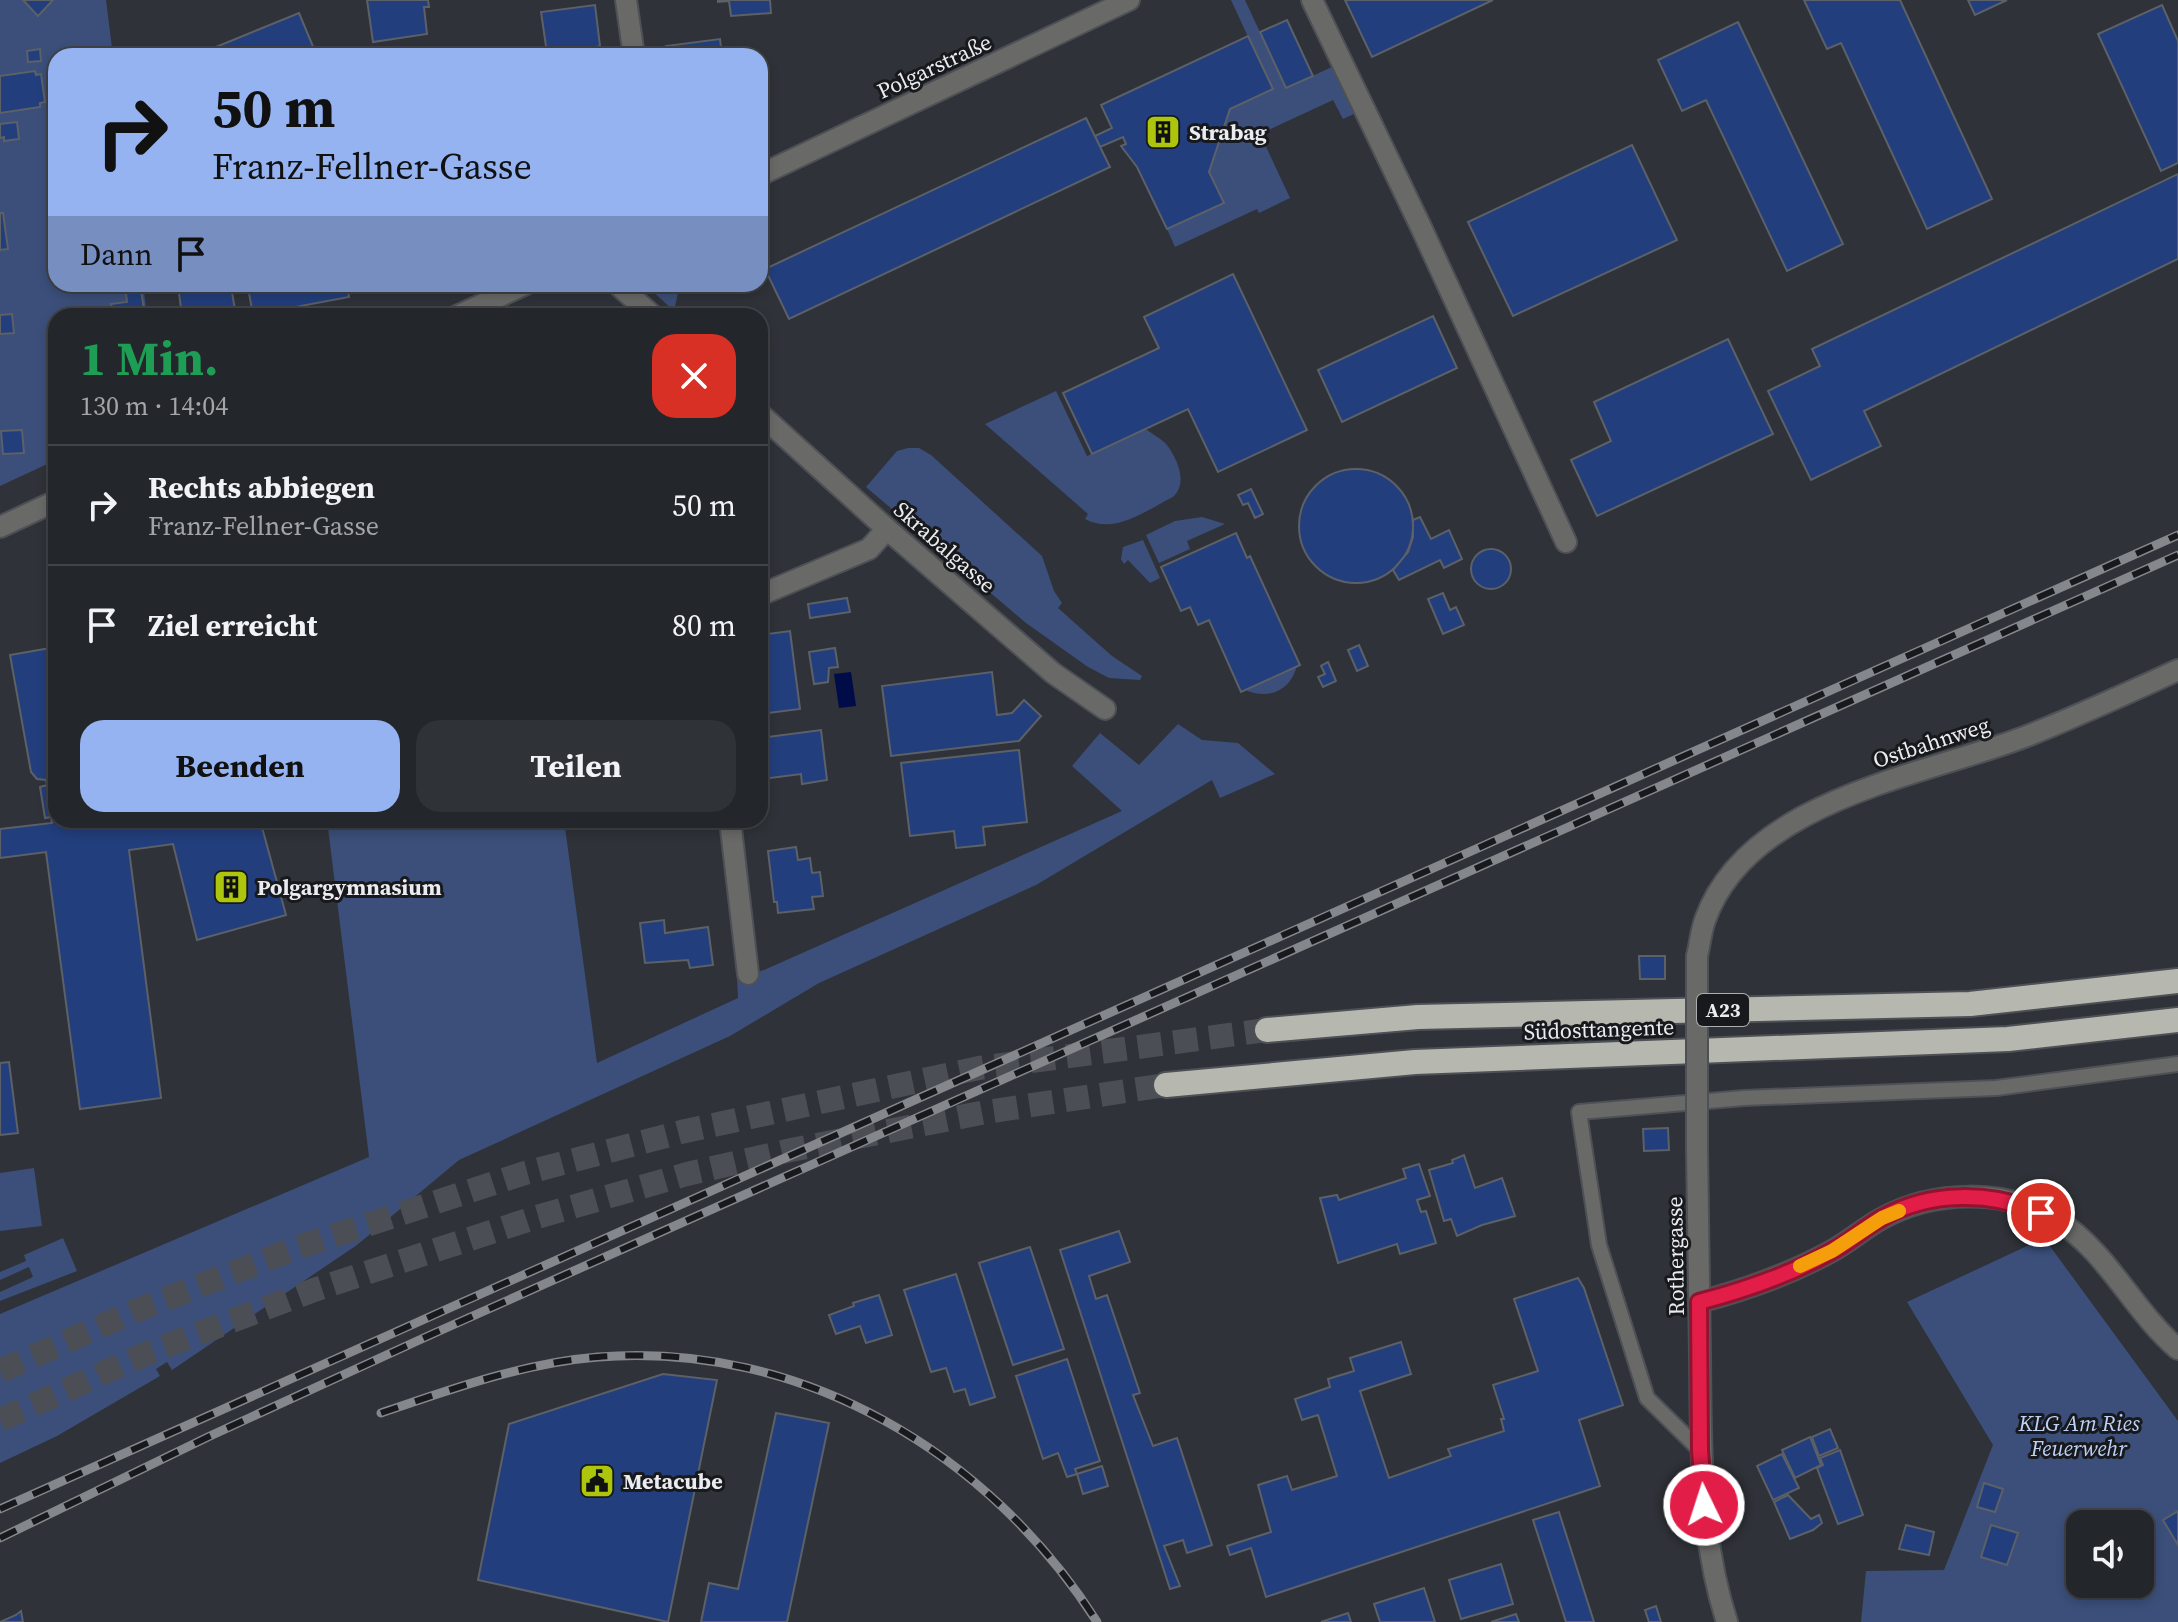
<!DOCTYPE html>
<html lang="de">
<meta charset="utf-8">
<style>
:root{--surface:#23262a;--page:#2f3236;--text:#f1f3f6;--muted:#a3a5a8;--line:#404347;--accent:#95b2f1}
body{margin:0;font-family:"Source Serif 4",serif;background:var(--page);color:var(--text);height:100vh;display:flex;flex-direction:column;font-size:30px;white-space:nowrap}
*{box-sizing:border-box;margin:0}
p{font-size:26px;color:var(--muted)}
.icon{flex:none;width:44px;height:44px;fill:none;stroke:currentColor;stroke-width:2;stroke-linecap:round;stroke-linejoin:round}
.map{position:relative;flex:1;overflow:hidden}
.details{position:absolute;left:48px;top:308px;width:720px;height:520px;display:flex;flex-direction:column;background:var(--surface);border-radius:24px;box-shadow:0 4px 12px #0003,0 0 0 2px var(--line)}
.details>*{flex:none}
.banner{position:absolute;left:48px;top:48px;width:720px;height:244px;border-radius:24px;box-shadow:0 4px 12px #0003,0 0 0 2px var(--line);background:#95b2f1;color:#111;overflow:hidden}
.buttons{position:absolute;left:2066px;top:1510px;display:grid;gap:16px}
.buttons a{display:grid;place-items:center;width:88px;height:88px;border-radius:16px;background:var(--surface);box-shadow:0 4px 12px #0003,0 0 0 2px var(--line);font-size:40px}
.pin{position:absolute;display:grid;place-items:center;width:68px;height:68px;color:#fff;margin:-34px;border:4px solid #fff;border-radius:50%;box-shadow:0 2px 8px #0007}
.me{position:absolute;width:88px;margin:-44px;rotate:356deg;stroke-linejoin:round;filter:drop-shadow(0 0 6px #0008)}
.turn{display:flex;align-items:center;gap:28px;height:168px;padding:0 32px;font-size:36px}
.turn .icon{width:104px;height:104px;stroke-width:2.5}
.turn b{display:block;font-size:56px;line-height:68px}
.then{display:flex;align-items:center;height:76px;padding:0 32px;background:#0003;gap:16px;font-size:30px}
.round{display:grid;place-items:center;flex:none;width:84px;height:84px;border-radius:24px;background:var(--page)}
.head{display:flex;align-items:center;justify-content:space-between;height:136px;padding:0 32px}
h1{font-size:48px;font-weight:700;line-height:60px;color:#1e9e55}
.cta{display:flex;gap:16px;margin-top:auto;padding:16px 32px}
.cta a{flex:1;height:92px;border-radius:24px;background:var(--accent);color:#111;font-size:32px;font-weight:700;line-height:92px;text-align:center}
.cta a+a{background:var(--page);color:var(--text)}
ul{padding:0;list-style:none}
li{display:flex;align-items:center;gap:24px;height:120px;padding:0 32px;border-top:2px solid var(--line)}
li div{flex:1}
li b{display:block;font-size:30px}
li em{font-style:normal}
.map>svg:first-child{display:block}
.green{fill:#3b4f7a;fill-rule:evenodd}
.water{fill:#000c48}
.building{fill:#223e7c;stroke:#5c6067;stroke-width:2}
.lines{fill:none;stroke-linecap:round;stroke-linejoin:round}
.highway-tunnel{stroke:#4b4e54;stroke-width:24;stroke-dasharray:24 12;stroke-linecap:butt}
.lane-casing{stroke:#4d5055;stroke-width:18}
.street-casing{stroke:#4d5055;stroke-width:24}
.highway-casing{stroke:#4d5055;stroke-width:28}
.lane{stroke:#696a67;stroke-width:14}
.street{stroke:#696a67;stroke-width:20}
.highway{stroke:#b6b8b0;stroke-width:24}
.rail-casing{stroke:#84878c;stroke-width:9}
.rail{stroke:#18191c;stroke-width:6;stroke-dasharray:18;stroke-linecap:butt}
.street-bridge-casing{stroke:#4d5055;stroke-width:24;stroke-linecap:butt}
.street-bridge{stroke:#696a67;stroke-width:20}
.route-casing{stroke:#92132f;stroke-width:20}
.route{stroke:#e11d48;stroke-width:14}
.slow{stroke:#f59e0b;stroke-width:14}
.labels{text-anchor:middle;stroke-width:6;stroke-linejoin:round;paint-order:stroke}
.shield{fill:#18191c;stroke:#abadb0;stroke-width:2}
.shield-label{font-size:20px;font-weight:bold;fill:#eaecf0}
.street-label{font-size:22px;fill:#eaecf0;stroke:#18191c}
.poi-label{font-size:22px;font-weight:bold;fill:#eaecf0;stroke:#18191c;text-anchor:start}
.park-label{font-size:22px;font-style:italic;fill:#bdd0f6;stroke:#18191c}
</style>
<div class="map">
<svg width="2178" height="1622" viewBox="0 0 2178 1622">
<rect width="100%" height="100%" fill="#2f3238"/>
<g class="green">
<path d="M0,0h106l7,56h-57v228h87l4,32h-91v144l-56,26z"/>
<path d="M1231,0h14l41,88 48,-22 22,47 -13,6 -10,-19 -73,34 30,64 -31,15 -2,-4 -82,38 -8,-18 57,-26 -15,-31 21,-63 42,-20z"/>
<path d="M647,284h33l-6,27 -25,-23z"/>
<path d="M1056,391l31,65 59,-27c6,5 16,10 21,16 11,15 21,38 6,52 -28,14 -58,38 -88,22l3,-5 -103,-90z"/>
<path d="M908,448h11l12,7 111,101 12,35 8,12 -4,5 54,48 30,20 -2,4 -31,-2 -21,-11 -62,-44 -160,-136 31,-36z"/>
<path d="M1202,517l23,7 -38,17 3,8 -31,14 -13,-28 29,-14z"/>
<path d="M1143,540l17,38 -10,5 -22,-23 -4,4 -3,-5 2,-12z"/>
<path d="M1297,666c-7,25 -28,34 -52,24z"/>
<path d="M1178,724l24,16 36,3 37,31 -55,24 -8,-18 -176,105 -217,98 -89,53 -271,124 -102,85 -185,125 -5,-8 -11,7 4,7 -103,60 -57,27v-149l369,-157 -42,-337h237l33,243 141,-65 -1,-20 27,-8 358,-159 -50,-45 28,-33 39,32z"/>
<path d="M34,1168l8,58 -42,5v-58z"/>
<path d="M63,1238l14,33 -77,30v-9l33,-15 -4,-10 -29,13v-8l26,-11 -2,-6z"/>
<path d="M2044,1238l134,183v201h-317l5,-51 78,-1 49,-125 -86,-143zM2080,1524h60v60h-60z"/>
</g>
<path class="water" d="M851,672l5,34 -17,2 -5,-34z"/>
<g class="building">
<path d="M23,0h30l-15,16z"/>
<path d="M367,0h61l1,7h-5l3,27 -54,8z"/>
<path d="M718,0h52l1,13 -40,3 -2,-15 -11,1z"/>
<path d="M1345,0h148l-121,57z"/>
<path d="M1804,0h96l92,199 -65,30 -86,-186 -14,6z"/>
<path d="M1968,0h39l-32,15z"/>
<path d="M595,5l5,41 -4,1 1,9h-25l-1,-6 -24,3 -6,-41z"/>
<path d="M2162,5l16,36v122l-17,8 -63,-137z"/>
<path d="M299,13l18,43h-123z"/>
<path d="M1287,20l26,56 -27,12 -26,-56z"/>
<path d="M1738,22l105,222 -56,27 -81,-171 -24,11 -24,-51z"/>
<path d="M1248,36l25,53 -43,20 -21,63 15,31 -57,26 -30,-62 -16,-21 5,-2 -3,-7 -23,10 -5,-11 17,-8 -11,-23z"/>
<path d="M720,39l2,17h-54l-2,-10z"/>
<path d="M40,49l1,12 -13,1 -1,-11z"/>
<path d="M35,71l1,4 5,-1 4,28 -5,1v4l-40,6v-37z"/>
<path d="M1086,118l24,49 -321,152 -24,-50z"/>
<path d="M17,122l2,17 -15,2v-4l-4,1v-14z"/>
<path d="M1632,145l45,95 -164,76 -45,-94z"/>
<path d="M2178,174v85l-314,152 17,35 -70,34 -43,-89 52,-25 -8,-17z"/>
<path d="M0,213h3l5,36 -8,1z"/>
<path d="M1233,274l74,156 -89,42 -30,-63 -96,45 -29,-61 96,-45 -15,-31z"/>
<path d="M125,284h15l5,32h-32l-2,-12 16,-2z"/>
<path d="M263,284h84l2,13 -96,18 -4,-22 15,-3z"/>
<path d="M231,286l5,30h-54l-3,-23z"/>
<path d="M12,314l2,19 -14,1v-19z"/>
<path d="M1433,316l24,52 -115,54 -24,-52z"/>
<path d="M1728,339l45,95 -176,82 -26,-56 40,-19 -17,-39z"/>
<path d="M22,430l2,23 -21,1 -2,-23z"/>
<circle cx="1356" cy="526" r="57"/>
<path d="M1251,489l12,25 -8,4 -7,-15 -5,2 -5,-10z"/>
<path d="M1420,517l11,22 18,-9 13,29 -18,9 -4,-8 -41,20 -6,-10 15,-18 5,-15v-17z"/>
<path d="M1236,533l11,25 3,-2 50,109 -59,27 -32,-72 -11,5 -8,-18 -9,4 -20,-44z"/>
<circle cx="1491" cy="569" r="20"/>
<path d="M1443,593l7,17 6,-3 8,18 -21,9 -15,-35z"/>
<path d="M847,598l3,14 -40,6 -2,-14z"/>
<path d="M790,631l10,78 -40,5v-79z"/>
<path d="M1359,645l9,21 -11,5 -9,-21z"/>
<path d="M56,647v173h204l26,95 -89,25 -24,-96 -44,6 32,248 -81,11 -34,-257 -46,6v-29l52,-6 -1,-6 -6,1 -5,-31 7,-2 -1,-5 -9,-1 -6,-7 -21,-117z"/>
<path d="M835,648l3,19 -9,1 -1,14 -14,2 -5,-32z"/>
<path d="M1328,662l8,19 -13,6 -5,-10 7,-3 -4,-8z"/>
<path d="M992,672l5,43 15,-2 12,-13 17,16 -22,25 -128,15 -9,-70z"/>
<path d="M821,730l6,50 -25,4 -1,-10 -39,5 -2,-41z"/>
<path d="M1019,750l8,72 -44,5 2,18 -29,3 -2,-17 -44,5 -9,-73z"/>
<path d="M568,820h26v2l-25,4z"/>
<path d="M796,847l2,13 12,-2 2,15 8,-1 3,24 -11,1 2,12 -36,4 -1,-11h-3l-6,-51z"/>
<path d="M664,920l1,13 43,-6 5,38 -23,3 -2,-8 -43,3 -5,-40z"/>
<path d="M1639,956h26v23h-25z"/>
<path d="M9,1062l9,71 -18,2v-72z"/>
<path d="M1668,1128l1,22 -25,1 -1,-22z"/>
<path d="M1464,1155l11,33 27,-10 13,38 -33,9 -25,11 -6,-17 -7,2 -15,-51 24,-7 -1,-3z"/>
<path d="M1419,1164l11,32 -13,4 4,12 5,-1 10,32 -36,11 -3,-10 -59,19 -18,-65 17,-3 2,5 67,-22 -3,-9z"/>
<path d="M1119,1231l11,31 -41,14 7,23 11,-4 33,98 -7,2 20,51 24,-8 35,107 -25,8 -4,-13 -19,6 16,40 -10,3 -110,-339z"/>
<path d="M1030,1247l34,102 -51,16 -34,-102z"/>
<path d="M956,1274l39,123 -25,8 -5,-16 -11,3 -8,-24 -15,4 -27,-82z"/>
<path d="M1578,1278l6,10 39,117 -44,15 21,66 -334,111 -15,-49 -21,7 -3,-9 44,-14 -13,-47 29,-9 5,14 45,-14 -19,-61 -16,5 -7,-21 35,-12 -2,-8 26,-8 -4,-13 51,-16 10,32 -51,17 29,87 62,-22 -3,-7 56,-18 -3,-12h3l-11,-34 45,-14 -24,-72z"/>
<path d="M879,1295l13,40 -26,8 -6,-17 -24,8 -7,-19 25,-9 -1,-3z"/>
<path d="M1067,1359l33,102 -25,8 2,5 -10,3 -9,-24 -15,6 -27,-83z"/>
<path d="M663,1374l54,6 -49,242 -190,-42 31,-156z"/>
<path d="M776,1413l53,10 -42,199h-86l8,-39 29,6z"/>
<path d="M1830,1429l8,19 -19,8 -7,-19z"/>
<path d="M1810,1437l11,28 -26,13 -13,-28z"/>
<path d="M1840,1450l23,65 -25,9 -21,-56 6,-3 -3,-7z"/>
<path d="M1782,1454l17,34 -26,12 -16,-34z"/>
<path d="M1102,1466l6,20 -25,8 -6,-20z"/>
<path d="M1984,1483l19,6 -8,23 -18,-5z"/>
<path d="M1788,1495l23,24 8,-4 3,8 -9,7 -23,9 -16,-37z"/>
<path d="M2178,1511v34l-15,-25z"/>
<path d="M1559,1512l35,110h-28l-33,-102z"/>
<path d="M1906,1525l28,7 -5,23 -30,-6z"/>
<path d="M1991,1525l27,8 -11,32 -26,-8z"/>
<path d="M1501,1564l12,40 -52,15 -12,-39z"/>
<path d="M1424,1588l11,34h-55l-6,-18z"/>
<path d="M1656,1606l5,16h-12l-4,-12z"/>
<path d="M21,1611l2,11h-23l16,-7z"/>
<path d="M1348,1613l3,9h-30z"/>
<path d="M1516,1614l3,8h-28z"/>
</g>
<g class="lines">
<g class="highway-tunnel">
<path d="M0,1371l135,-60 164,-64 226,-74 156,-41 298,-64 288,-38"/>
<path d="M0,1420l152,-69 162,-61 223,-73 150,-43 104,-24 195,-38 180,-27"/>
</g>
<g class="lane-casing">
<path id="lane" d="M1700,1450l-53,-52 -48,-153 -20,-133 165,-14 252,-10 182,-24"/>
</g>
<g class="street-casing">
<g id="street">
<path d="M626,0l8,56"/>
<path d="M1312,0l108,225 146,317"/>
<path d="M760,175l369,-175"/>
<path d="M617,284l36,32"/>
<path d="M457,316l69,-32"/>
<path d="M760,414l127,115 166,144 52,36"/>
<path d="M0,527l56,-26"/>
<path d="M760,595l109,-46 18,-20"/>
<path d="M730,820l18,154"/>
<path d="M1697,956c3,-12 4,-25 8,-36 43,-121 219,-144 322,-184 51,-20 101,-43 151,-66"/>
<path d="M1697,1147c1,69 2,139 3,208 1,90 -1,181 27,267"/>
<path d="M1699,1302c46,-12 89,-27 131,-50 18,-9 34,-24 51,-33 52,-29 125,-31 176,1 51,32 76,91 121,129"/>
</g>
</g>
<g class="highway-casing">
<g id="highway">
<path d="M1267,1030l151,-13 552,-13 208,-23"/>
<path d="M1166,1085l249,-23 593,-23 170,-19"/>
</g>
</g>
<use href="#lane" class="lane"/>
<use href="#street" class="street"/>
<use href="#highway" class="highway"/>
<g class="rail-casing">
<g id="rail">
<path d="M381,1413c71,-24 142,-50 217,-56 203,-16 392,96 499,265"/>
<path d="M0,1509l2178,-974"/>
<path d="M0,1538l210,-102 218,-100 1750,-781"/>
</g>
</g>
<use href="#rail" class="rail"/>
<g class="street-bridge-casing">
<path id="street-bridge" d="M1697,956v191"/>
</g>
<use href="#street-bridge" class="street-bridge"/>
</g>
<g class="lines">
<g class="route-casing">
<path id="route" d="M1704,1505l-4,-55 -1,-148c46,-12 90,-27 131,-50 18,-9 34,-24 52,-34 48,-27 108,-27 159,-5"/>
</g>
<use href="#route" class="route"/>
<path class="slow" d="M1800,1266l32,-15 50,-33 17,-7"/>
</g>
<defs>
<g id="building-square" transform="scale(1.8)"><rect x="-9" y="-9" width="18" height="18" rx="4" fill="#adc60d" stroke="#18191c"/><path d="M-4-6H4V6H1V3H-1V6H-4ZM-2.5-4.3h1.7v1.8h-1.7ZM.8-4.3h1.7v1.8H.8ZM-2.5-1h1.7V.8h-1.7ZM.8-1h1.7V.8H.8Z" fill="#111"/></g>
<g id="civic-square" transform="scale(1.8)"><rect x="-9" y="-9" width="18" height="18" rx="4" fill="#adc60d" stroke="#18191c"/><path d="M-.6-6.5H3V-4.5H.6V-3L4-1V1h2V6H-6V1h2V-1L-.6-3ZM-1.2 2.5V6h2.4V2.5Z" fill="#111"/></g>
</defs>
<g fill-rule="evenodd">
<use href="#building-square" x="1163" y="132"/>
<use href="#building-square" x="231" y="887"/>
<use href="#civic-square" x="597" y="1481"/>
</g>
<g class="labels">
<rect class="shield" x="1697" y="994" width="52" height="32" rx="6"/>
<g class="shield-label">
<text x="1723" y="1017">A23</text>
</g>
<g class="street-label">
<text transform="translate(934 66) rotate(-25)" y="8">Polgarstraße</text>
<text transform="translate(945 547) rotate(41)" y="8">Skrabalgasse</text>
<text transform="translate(1931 742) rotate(-18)" y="8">Ostbahnweg</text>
<text transform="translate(1599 1029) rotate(-2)" y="8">Südosttangente</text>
<text transform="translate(1675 1256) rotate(-91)" y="8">Rothergasse</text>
</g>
<g class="poi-label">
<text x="1189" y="140">Strabag</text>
<text x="257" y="895">Polgargymnasium</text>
<text x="623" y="1489">Metacube</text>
</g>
<g class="park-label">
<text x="2079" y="1431">KLG Am Ries<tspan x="2079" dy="25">Feuerwehr</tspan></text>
</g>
</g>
</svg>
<div class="buttons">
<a><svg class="icon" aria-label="sound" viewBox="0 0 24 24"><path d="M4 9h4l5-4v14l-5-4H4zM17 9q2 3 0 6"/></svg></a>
</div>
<div class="pin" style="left:2041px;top:1213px;background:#d93025"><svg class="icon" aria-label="arrive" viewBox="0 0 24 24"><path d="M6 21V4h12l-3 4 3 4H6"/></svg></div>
<svg class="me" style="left:1704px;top:1505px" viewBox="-20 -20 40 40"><circle r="17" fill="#e11d48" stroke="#fff" stroke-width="3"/><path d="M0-11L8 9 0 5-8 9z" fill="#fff"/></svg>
<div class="banner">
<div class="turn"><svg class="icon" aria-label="right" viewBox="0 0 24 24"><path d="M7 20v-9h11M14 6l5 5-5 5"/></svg><div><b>50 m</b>Franz-Fellner-Gasse</div></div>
<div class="then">Dann<svg class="icon" aria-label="arrive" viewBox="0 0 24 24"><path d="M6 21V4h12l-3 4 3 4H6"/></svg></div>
</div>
<section class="details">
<div class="head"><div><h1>1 Min.</h1><p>130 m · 14:04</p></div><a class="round" style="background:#d93025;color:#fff"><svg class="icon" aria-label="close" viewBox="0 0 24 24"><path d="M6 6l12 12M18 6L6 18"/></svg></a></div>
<ul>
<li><svg class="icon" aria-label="right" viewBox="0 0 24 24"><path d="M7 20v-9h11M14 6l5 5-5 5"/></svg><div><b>Rechts abbiegen</b><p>Franz-Fellner-Gasse</p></div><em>50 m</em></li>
<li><svg class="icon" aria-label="arrive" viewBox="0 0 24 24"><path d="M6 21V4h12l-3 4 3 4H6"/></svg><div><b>Ziel erreicht</b></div><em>80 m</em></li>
</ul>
<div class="cta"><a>Beenden</a><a>Teilen</a></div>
</section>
</div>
